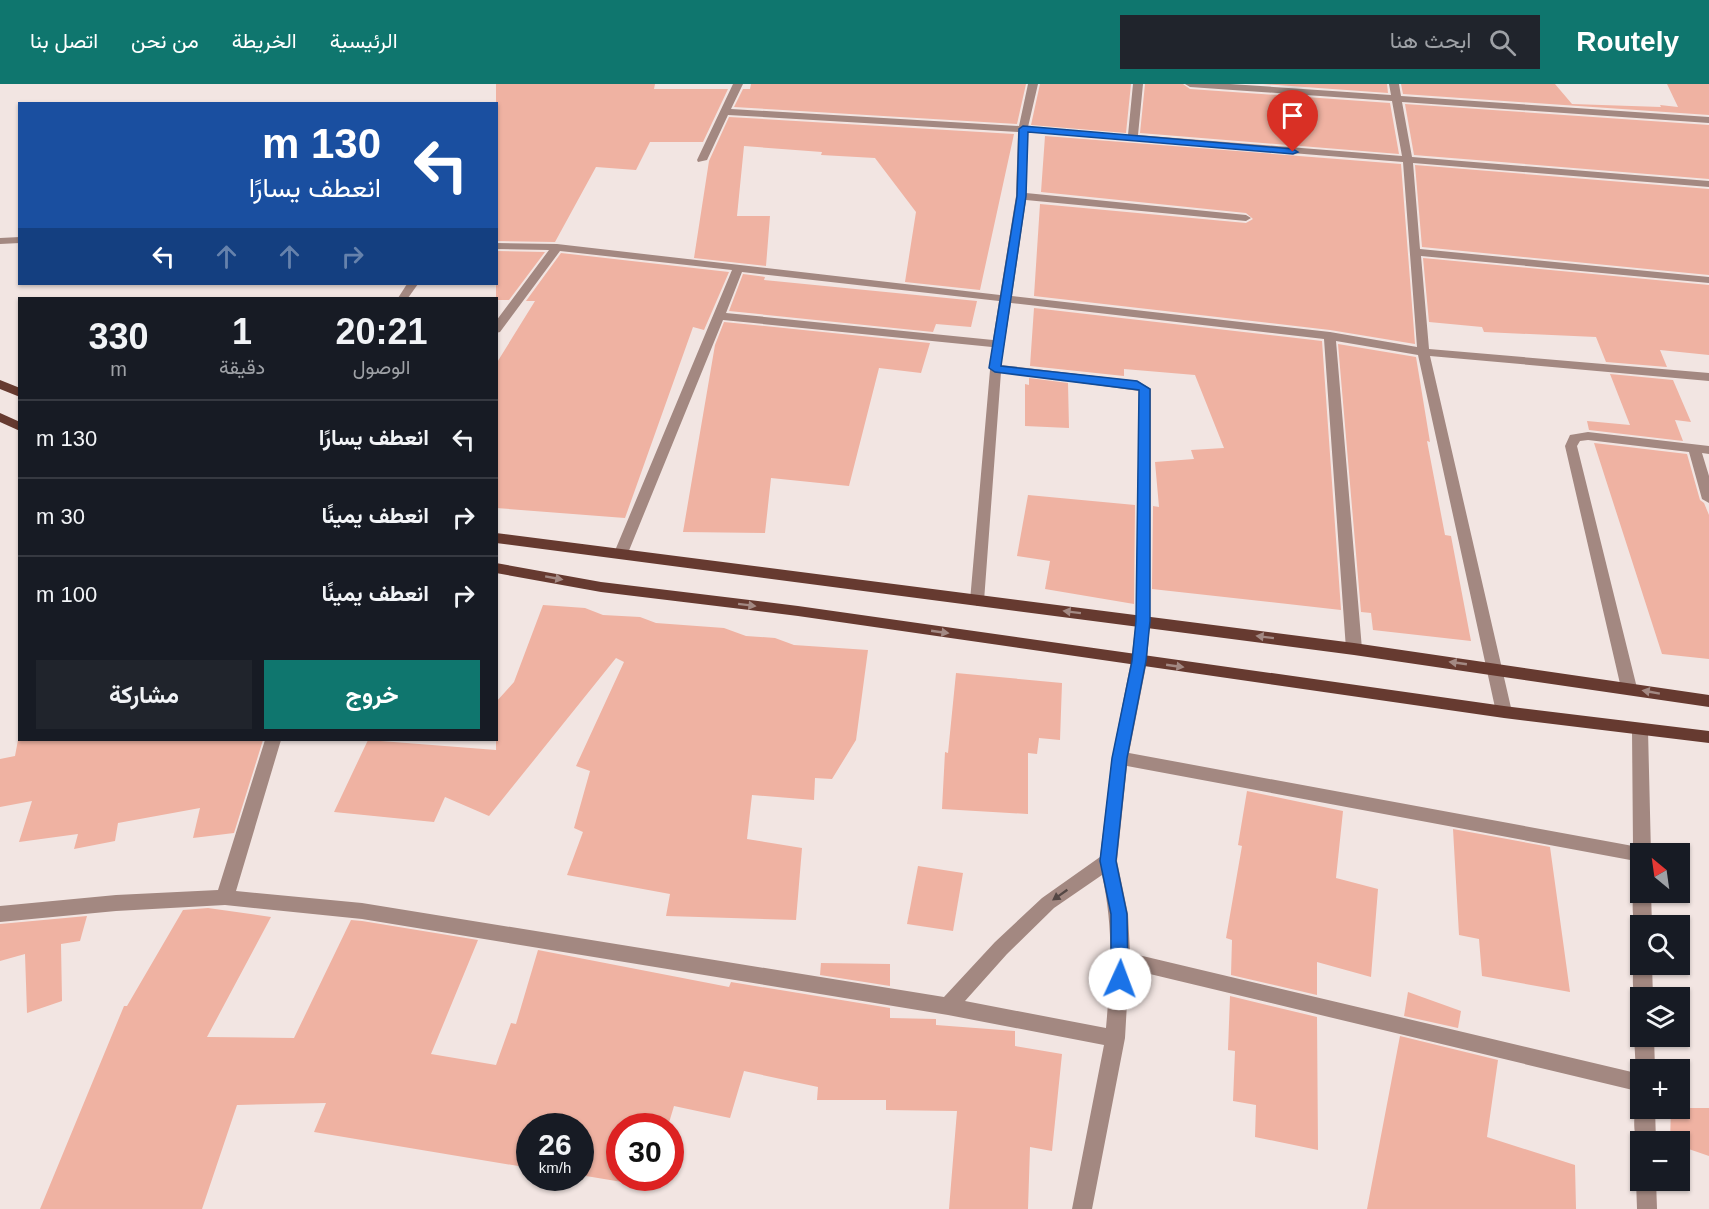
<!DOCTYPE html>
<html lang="ar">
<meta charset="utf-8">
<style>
:root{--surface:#171b24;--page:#20242c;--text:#f1f3f6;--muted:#9ea1a6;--line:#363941;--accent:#0f766e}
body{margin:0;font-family:Arial,Vazirmatn,sans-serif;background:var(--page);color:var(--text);direction:rtl;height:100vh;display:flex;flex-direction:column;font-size:22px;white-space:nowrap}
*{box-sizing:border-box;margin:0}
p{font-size:20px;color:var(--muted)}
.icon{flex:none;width:33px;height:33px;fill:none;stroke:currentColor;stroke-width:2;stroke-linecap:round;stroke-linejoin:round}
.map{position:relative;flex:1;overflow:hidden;direction:ltr}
.side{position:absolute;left:18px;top:213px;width:480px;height:444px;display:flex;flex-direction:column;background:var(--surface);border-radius:0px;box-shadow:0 2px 4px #0004;direction:rtl}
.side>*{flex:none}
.banner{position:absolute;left:18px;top:18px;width:480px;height:183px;border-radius:0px;box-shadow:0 2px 4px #0004;direction:rtl;background:#1a4fa0;color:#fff;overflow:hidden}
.needle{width:39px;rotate:331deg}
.tools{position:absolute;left:1630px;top:759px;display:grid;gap:12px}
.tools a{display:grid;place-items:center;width:60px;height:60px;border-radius:0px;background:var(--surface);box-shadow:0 2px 4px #0004;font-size:30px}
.speed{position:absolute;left:516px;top:1029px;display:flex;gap:12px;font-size:30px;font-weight:700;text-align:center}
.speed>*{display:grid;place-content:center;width:78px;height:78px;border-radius:50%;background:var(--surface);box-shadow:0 2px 4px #0004;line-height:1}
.speed small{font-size:15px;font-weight:400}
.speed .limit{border:9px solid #d22;background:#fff;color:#111}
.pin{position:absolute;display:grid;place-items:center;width:51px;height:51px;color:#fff;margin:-62px -26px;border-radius:50% 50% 50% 0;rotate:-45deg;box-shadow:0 0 6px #0007}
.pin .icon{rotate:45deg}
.me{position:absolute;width:66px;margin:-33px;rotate:2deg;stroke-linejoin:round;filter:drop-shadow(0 0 4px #0008)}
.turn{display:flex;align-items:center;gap:21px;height:126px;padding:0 18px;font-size:27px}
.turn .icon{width:78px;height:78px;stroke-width:2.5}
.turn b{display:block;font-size:42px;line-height:51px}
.lanes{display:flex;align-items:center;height:57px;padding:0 18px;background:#0003;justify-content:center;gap:30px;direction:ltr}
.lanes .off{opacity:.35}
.eta{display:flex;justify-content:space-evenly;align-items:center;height:102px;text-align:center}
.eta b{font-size:36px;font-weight:700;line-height:42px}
.button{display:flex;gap:12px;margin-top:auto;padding:12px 18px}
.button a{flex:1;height:69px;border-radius:0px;background:var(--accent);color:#fff;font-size:24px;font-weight:700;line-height:69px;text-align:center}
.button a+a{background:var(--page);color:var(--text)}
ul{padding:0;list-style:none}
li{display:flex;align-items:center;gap:18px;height:78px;padding:0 18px;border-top:2px solid var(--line)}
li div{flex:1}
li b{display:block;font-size:22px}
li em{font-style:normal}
header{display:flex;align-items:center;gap:36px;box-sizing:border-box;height:84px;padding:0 30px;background:var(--accent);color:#fff}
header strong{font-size:28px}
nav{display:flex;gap:33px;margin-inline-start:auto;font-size:21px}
.search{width:420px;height:54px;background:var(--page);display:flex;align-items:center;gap:15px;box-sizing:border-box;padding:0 21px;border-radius:0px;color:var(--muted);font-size:22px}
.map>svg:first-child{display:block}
.building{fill:#efb2a2}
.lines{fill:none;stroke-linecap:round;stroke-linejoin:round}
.minor{fill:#a38881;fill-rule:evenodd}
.primary{fill:#663a30;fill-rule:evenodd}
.oneway{fill:#a38983}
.oneway2{fill:#544744}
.route{fill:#1a73e8;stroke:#114b97;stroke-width:1.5}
</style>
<header>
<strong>Routely</strong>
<div class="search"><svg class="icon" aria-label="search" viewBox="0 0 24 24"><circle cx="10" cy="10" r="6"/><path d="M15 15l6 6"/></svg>ابحث هنا</div>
<nav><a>الرئيسية</a><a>الخريطة</a><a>من نحن</a><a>اتصل بنا</a></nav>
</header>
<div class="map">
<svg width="1709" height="1125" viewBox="0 0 1709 1125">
<rect width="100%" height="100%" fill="#f2e5e2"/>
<g class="building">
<path d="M496,0h159l-1,5h74l-25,53h-53l-14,28 -40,-3 -41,75 -59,-1z"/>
<path d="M751,0h275l-9,40 -283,-17 9,-18h7z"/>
<path d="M1040,0h91l-5,49 -95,-8z"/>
<path d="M1145,0h38l7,5 200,14 9,51 -259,-21z"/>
<path d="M1263,0h124l1,9z"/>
<path d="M1401,0h154l17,20 89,3 -1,-2 18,2 -11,-23h42v31l-306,-21z"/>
<path d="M1405,20l304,21v54l-295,-24z"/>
<path d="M729,33l285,17 -34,156 -75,-8 11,-70 -41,-54 -54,-3 1,-3 -78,-6 -7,70h33l-4,50 -72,-8 15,-97z"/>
<path d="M1045,52l356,28 14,180 -85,-14 -296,-34 6,-92 206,19 7,-4 -7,-6 -205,-21z"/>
<path d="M1415,81l294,24v86l-287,-28z"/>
<path d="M496,167l49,1 -36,48h-13z"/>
<path d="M561,169l168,19 -25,58 -11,-3 -68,191 -129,-10v-144l39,-63h-9z"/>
<path d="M1423,174l286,27v70l-49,-5 7,17 -61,-5 -10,-25 -112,-5 -2,-5 -53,-5z"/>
<path d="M743,190l22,3 -1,3 213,21 -6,26 -35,-3 -3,8 -204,-21z"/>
<path d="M1034,224l288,33 19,269 -189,-21 1,-83 6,1 -4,-45 39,-3 -3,-9 33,-2 -29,-73 -71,-6v7l-94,-10z"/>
<path d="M724,238l206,21 -9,30 -42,-5 -30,118 -78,-8 -6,55 -82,-1 32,-187z"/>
<path d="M1338,260l78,13 14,85 -3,-1 18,94 6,1 20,105 -98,-11 -2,-17 -10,-1z"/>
<path d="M1610,290l63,6 18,42 -16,-2 8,21 -94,-11 -2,-9 43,4z"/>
<path d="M1029,294l39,5 1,45 -44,-2v-42l4,1z"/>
<path d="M1594,359l93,11 13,46 4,3 5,12v144l-47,-5z"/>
<path d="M1028,411l107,10 -1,99 -89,-15 5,-28 -33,-5z"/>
<path d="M543,521l42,3 18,7 37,2 16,6 68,5 22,8 29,2 19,7 74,5 -12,90 -24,39 -17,-1 -1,22 -62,-5 -5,44 55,9 -6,72 -130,-4 4,-22 -103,-19 16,-43 -9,-4 16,-57 -14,-5 48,-104 -8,-4 -127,158 -44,-19 -11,25 -100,-10 34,-72 128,10v-48l18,-20z"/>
<path d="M956,589l106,10 -2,57 -21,-2 -2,16 -9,-1v61l-86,-5 3,-57 3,1z"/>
<path d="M18,656h245l-29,93 -41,5 7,-30 -82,15 -3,18 -41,8 4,-15 -59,8 13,-41 -32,6v-48l15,-3z"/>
<path d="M1247,707l96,20 -7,67 42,11 -7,88 -54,-15v33l-86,-20 1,-35 -6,-2 16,-92 -4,-1z"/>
<path d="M1453,745l97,18 20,145 -88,-16 -3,-37 -20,-4z"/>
<path d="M918,782l45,7 -10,58 -46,-7z"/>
<path d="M208,824l63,9 -64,120 87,1 57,-118 11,1 116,19 -47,114 65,11 15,-42 5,1 22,-74 191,37 2,-5 159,26v10l46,1v6l79,6v15l47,8 -10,97 -22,-4 -2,62h-79l8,-98 -71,-1v-10h-69l1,-13 -74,-16 -14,47 -56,-12 -6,20h-48v52h35l-3,9 -72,-12v-49h-50v42l-216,-36 12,-29 -89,2 -35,104h-162l84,-203h3l56,-96z"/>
<path d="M87,832l-7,25 -19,3 1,57 -35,12 -2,-59 -25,7v-37z"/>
<path d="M821,879l69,1v22l-70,-11z"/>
<path d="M1408,908l53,19 -3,17 -54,-12z"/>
<path d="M1230,912l87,21 1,133 -63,-13 1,-32 -23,-4 2,-50 -7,-1z"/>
<path d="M1400,952l98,24 -11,77 88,28 1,44h-209z"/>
<path d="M1671,1024h38v48l-29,-10v-4h-10z"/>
</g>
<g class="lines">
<g class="minor">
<path d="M733,0h10l-12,25 288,17 9,-42h10l-10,43 100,8 5,-51h10l-5,51 264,21 -10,-55 -202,-14 -5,-3h45l161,11 -2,-11h10l2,12 308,21v6l-307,-21 10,55 297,24v6l-296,-24 7,86 289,28v6l-288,-27 8,93 280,24v8l-279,-25 82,356 -2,4h-12l-2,-4 -78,-357 -82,-14 26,308 -3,4h-10l-3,-4 -22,-310 -313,-36 -10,62 137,16 13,8 -1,232 -3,40 -18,92 504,93 -1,-116 2,-4h12l2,4 3,124h-10v8l-514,-96 -10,95 11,53 2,39 506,120 -2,-37 3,-6 4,-2v8h13l1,34h-14v22l-512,-123 -4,69 -33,171h-20l32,-164 -156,-30 -586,-96 -137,-14 -109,6 -116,11v-16l116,-11 102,-5 47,-150h16l-45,151 126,12 582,94 51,-55 47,-44 58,-41 12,-99 19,-97 5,-40 3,-230 -138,-19 -17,229 -7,5 -7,-5 22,-254 -269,-27 -95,233 -7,5 -7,-5 118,-283 -172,-19 -60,81 -4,1v-12l53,-71 -53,-1v-6l61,1 443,51 16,-99 2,-64 -290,-17 -21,45 -9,2 -1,-2zM1028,48l375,30 14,185 -87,-15 -318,-36 14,-96 220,21 5,-3 -5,-3 -220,-22zM742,188l257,29 -6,39 -267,-27zM1102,791c12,56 9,95 4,153l-141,-27 42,-47 47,-46z"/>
<path d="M20,153v6l-20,1v-6z"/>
<path d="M407,200h11l-10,14h-10z"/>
<path d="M1588,348l121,14v8l-7,-1 7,23v27l-7,-4 -13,-47 -101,-12 -8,1 -3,5 60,242 -3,4h-10l-3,-4 -56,-242 5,-11z"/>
<path d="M1641,801v7h10l1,34h-11v7l-4,-1c-5,-11 -6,-35 -1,-45z"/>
<path d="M1641,873v7h11l1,34h-12v7l-4,-1c-5,-11 -6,-34 0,-46z"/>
<path d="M1641,1016v8h14l1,34h-15v8c-8,-9 -10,-42 0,-50z"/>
<path d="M1641,1088v8h15l1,29h-20l-1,-29z"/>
</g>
<g class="primary">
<path d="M0,296l20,8v9l-20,-8z"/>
<path d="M0,329l20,9v9l-20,-9z"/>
<path d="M496,449l858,110 355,52v12l-355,-52 -858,-112z"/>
<path d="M496,479l105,19 197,24 706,100 205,25v12l-205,-25 -706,-102 -197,-24 -105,-19z"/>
</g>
</g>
<defs><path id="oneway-solid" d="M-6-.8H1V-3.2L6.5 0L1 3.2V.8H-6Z" transform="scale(1.5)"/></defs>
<g class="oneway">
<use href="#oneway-solid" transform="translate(554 494) rotate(10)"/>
<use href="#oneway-solid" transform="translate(747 521) rotate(7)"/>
<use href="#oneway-solid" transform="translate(1072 528) rotate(-173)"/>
<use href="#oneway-solid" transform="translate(940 548) rotate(8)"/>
<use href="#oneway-solid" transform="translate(1265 553) rotate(-173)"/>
<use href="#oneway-solid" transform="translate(1458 579) rotate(-172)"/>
<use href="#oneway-solid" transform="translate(1175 582) rotate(8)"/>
<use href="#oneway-solid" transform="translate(1651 608) rotate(-170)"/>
</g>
<use class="oneway2" href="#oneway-solid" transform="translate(1060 811) rotate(145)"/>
<path class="route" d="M1023,42l270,23 5,3 -5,2 -265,-22 -2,64 -25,170 136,15 13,8v232l-4,40 -19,97 -11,103 11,53 1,65 -2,5 -6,3 -6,-3 -3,-5v-65l-11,-53 12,-103 20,-97 4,-40 3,-231 -144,-18 -6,-4 28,-172 2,-67z"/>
</svg>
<div class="tools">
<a><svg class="needle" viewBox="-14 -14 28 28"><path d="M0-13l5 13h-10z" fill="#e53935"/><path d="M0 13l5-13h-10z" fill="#9ea1a6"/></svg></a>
<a><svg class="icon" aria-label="search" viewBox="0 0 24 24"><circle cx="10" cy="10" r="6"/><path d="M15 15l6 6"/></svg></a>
<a><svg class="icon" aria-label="layers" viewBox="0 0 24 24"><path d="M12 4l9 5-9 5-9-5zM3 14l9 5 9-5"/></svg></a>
<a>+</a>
<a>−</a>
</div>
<div class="speed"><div>26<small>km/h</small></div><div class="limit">30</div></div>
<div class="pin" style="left:1293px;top:68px;background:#d93025"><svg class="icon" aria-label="arrive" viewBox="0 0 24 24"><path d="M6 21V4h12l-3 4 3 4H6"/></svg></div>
<svg class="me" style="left:1120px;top:895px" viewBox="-20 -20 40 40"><circle r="19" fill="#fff"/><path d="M0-13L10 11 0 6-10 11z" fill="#1a73e8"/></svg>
<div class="banner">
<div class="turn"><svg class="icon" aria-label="left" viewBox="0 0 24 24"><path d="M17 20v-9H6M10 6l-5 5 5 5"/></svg><div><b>130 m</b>انعطف يسارًا</div></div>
<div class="lanes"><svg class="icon" aria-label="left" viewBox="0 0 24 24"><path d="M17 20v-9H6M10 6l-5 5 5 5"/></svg><svg class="icon off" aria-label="ahead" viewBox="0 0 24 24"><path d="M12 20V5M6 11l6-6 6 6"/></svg><svg class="icon off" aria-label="ahead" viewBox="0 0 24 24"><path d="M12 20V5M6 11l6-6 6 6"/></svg><svg class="icon off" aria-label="right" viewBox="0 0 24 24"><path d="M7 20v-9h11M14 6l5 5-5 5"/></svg></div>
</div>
<section class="side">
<div class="eta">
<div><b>20:21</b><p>الوصول</p></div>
<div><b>1</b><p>دقيقة</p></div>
<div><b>330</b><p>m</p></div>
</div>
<ul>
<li><svg class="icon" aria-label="left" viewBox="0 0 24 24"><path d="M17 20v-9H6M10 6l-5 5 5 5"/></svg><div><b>انعطف يسارًا</b></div><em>130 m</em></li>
<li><svg class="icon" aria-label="right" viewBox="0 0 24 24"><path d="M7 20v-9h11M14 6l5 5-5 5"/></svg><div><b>انعطف يمينًا</b></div><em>30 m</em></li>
<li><svg class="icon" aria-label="right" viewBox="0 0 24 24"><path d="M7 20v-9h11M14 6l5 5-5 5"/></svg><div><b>انعطف يمينًا</b></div><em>100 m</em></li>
</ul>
<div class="button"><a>خروج</a><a>مشاركة</a></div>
</section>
</div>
